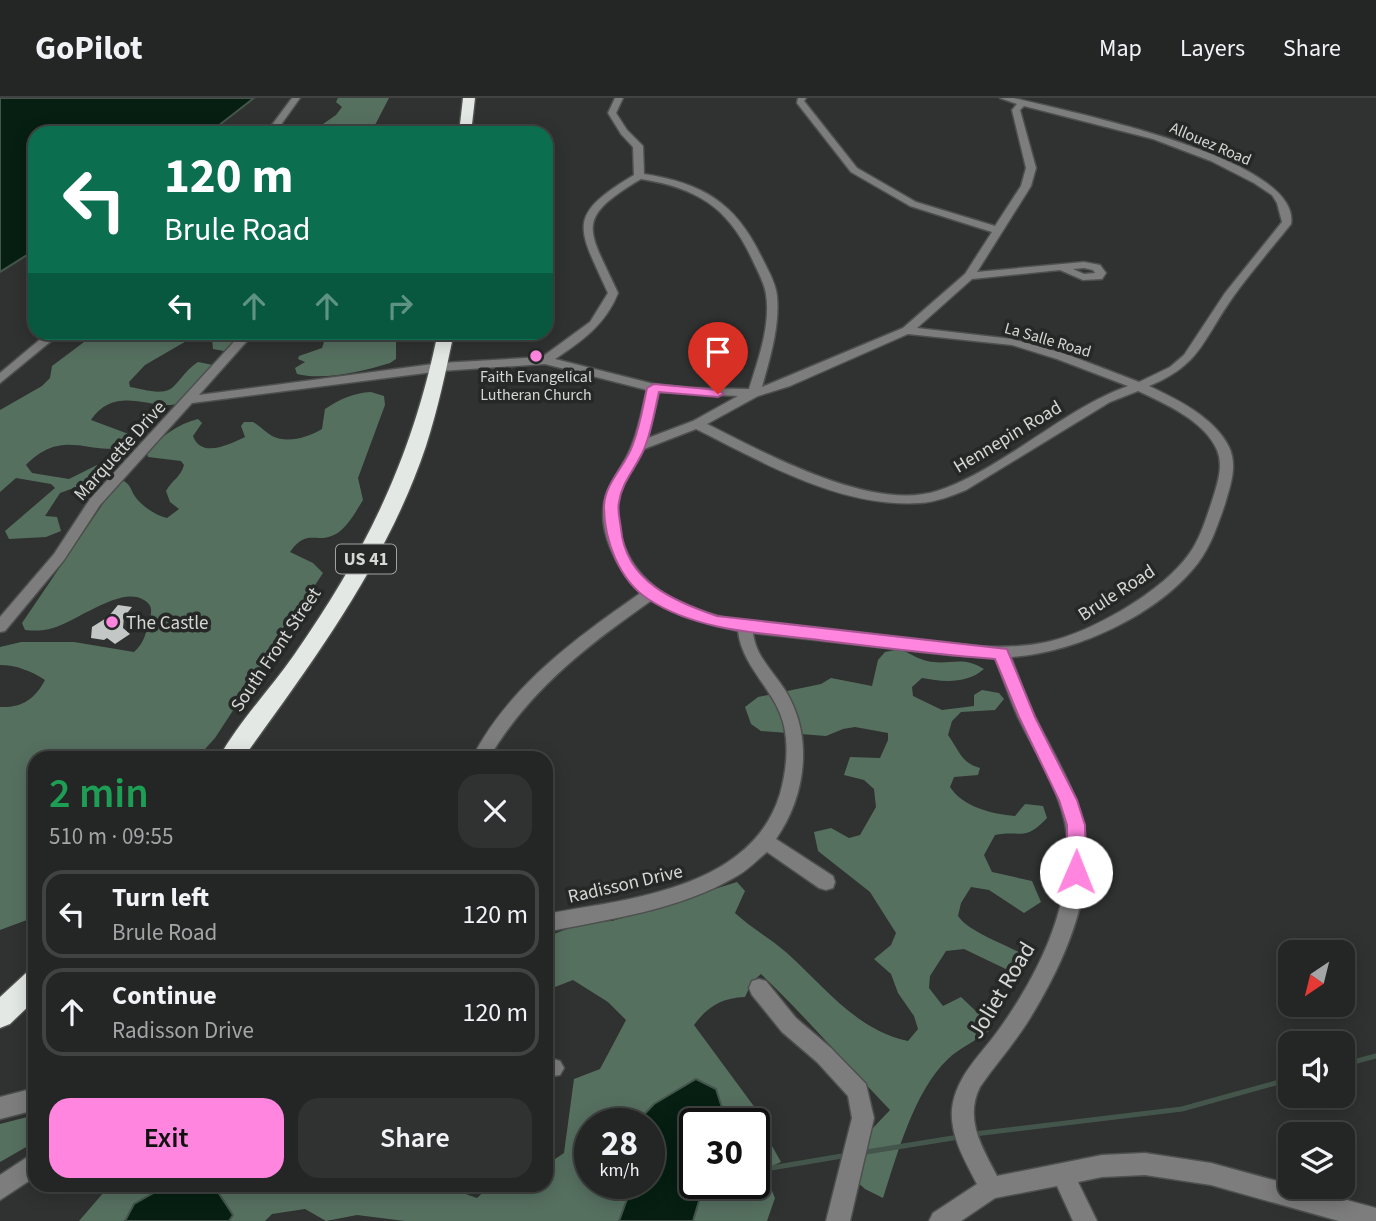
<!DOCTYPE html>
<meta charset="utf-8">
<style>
:root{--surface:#232624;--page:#2f3231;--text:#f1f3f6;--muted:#a3a5a6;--line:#404341;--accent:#ff85df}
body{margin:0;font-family:"Source Sans 3",sans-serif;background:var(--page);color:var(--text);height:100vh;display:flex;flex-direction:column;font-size:26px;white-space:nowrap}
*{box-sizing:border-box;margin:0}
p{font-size:23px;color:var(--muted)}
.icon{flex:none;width:38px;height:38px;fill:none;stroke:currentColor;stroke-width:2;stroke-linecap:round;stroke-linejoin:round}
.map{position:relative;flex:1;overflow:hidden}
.drawer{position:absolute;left:28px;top:653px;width:525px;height:441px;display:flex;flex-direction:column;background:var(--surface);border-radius:21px;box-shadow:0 4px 18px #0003,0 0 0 2px var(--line)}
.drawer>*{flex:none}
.hud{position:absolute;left:28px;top:28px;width:525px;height:214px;border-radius:21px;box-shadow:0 4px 18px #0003,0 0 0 2px var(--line);background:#0b6e4f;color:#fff;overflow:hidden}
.needle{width:46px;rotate:215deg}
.buttons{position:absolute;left:1278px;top:842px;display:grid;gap:14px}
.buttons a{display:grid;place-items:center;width:77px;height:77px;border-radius:14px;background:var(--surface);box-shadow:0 4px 18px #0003,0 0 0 2px var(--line);font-size:35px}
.speed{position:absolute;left:574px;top:1010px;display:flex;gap:14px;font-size:35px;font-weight:700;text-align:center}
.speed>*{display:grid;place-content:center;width:91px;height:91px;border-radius:50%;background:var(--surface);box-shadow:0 4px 18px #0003,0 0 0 2px var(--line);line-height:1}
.speed small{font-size:18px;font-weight:400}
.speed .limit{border:4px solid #111;border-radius:10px;background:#fff;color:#111}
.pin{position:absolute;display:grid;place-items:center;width:60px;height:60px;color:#fff;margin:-72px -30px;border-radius:50% 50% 50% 0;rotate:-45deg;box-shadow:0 0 7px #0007}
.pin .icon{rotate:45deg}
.me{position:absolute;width:77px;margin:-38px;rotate:1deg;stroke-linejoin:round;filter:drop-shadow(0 0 5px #0008)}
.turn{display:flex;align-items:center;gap:24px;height:147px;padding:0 21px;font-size:32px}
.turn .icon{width:91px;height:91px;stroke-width:2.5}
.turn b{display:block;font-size:49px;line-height:60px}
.lanes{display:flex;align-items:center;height:66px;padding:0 21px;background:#0003;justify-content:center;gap:35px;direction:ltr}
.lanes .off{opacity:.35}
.round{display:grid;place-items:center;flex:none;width:74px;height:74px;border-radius:21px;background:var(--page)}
.headline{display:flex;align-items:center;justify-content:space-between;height:119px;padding:0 21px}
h1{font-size:42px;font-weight:600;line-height:52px;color:#1e9e55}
.action{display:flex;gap:14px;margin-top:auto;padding:14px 21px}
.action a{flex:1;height:80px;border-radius:21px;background:var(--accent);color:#111;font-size:28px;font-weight:600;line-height:80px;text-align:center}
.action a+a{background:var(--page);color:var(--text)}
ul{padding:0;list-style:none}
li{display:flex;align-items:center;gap:21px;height:88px;margin:0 14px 10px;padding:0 7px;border:4px solid var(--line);border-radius:21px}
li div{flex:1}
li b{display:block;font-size:26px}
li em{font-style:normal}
header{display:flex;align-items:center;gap:42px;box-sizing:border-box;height:98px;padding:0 35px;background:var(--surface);border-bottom:2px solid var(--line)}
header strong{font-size:33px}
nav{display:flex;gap:38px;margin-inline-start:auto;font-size:24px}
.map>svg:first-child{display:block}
.forest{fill:#567060}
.water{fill:#061f12;stroke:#44564c;stroke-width:2}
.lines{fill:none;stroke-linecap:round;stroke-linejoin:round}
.stream{stroke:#44564c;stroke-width:5}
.building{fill:#c3c7c5}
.minor-casing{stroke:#4d504e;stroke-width:3}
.highway-casing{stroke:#4d504e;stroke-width:3}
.minor{fill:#7c7d7c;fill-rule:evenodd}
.highway{fill:#e4e8e5;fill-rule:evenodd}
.route{fill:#ff85df;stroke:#a65691;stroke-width:2}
.poi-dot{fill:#ff85df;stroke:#252826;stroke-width:2.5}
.labels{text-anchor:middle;stroke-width:7;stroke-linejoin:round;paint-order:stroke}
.far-street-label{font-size:16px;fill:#d5d7d5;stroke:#252826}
.far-poi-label{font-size:16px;fill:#d5d7d5;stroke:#252826}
.shield{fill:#252826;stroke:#a0a2a0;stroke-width:2}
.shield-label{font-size:18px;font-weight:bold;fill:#d5d7d5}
.street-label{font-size:19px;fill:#d5d7d5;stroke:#252826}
.poi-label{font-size:19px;fill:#d5d7d5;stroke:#252826;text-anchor:start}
.near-street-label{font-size:23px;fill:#d5d7d5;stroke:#252826}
</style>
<header>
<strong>GoPilot</strong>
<nav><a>Map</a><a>Layers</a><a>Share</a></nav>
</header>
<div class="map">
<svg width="1376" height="1123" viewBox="0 0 1376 1123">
<rect width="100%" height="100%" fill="#2f3230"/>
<g class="forest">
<path d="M338,0h51l-14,27 -10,8h-55l26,-18 6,-8 -6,-5z"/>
<path d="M96,235h149l-21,18 -11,-2 -1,-10 -17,-3 -50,29 -16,17 1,5c13,2 34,10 44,-1 9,-9 13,-17 24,-24l15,3c-9,11 -18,27 -28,35 -23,18 -67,-21 -94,20l43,16 -1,5c-35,24 -65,-19 -107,24l6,8 37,6 28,-14 6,7 -10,9 -33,12 -15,23 12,1 4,14 -15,6 -37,2 -4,-8 50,-43 -4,-4 -35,-6 -16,14v-82l42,-24 8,-8 2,-12z"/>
<path d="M289,235l111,-1v1l-4,10v16l-6,4c-26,8 -67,18 -93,11l-2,-6 10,-6 -7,-3 1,-3 23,-8 4,-12z"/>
<path d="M371,294l13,4 1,9 -27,73 5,22c-7,11 -16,29 -29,35 -19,9 -27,-7 -44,17l23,11 10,10 -108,165 -18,20h-162v159l-35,13v-223c22,1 35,-8 45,-27 -14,-9 -29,-15 -45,-15v-18l21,-5h53l60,10c12,-11 11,-19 16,-34 2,-8 2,-13 -6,-18 -22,-15 -67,21 -91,28 -10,3 -18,3 -28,2l-3,-7 93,-137 9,-5c7,5 6,7 10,14 7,11 21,20 33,23l12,-9 -9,-7 -4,-11c6,-11 15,-14 18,-26l-3,-4 -33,-4 -1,-4c14,-17 31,-29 51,-34l4,4 -9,13c8,23 37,8 52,1l-4,-11 3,-4h9c7,4 12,10 19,14 15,8 37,1 50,-7l3,-20c15,-10 28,-16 46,-17z"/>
<path d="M900,551c9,4 18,10 27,12 23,5 35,-6 57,8 -17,15 -41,13 -62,9l-10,9 1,9 29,14 32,-4v-11l8,-5 17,3 5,6 -9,11 -34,2 -9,9 -4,14c11,15 13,28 32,33l-2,7 -24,2 -4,10c13,20 42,27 65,29l10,-12 18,2 4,12c-23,24 -25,12 -52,17l-11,20 8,17 40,9 9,21 -17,11 -35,-23 -18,-3 -10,16 -3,13c12,17 48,28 68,40l-5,10 -9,6 -48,-23 -18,2 -16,25 -1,12 14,18 18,-9 21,20 7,14c-13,10 -30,17 -41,28 -34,32 -51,96 -65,139l-18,-9 -10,-9 17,-51 18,-19c-43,-45 -84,-93 -129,-136l-9,8 -7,15c-23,1 -37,9 -51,28l73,99 -4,6 18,32 -16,7 -11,-9v-36l-27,-1 -11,-34 -62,15 -18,19 -46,1v59h43l-14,38h-214l-48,-6 -31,6 -21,-12 -33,5 -7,7h-36l4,-6 -99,-11 -9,17h-46l31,-36h343l4,6 20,7 14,-13h55v-20l18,-12 10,-74 26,-10 26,-49 -18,-18 -35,-22 -18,7 -9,14v-64l39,-15 27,-1 125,-39 8,9 -10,22c16,15 35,25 52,40 38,34 69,77 121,88l10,-12 -4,-13 -16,-23 -7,-19 -17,-15 17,-14 5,-12 -26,-41 -52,-41 -4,-19 17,-4 18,10 11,-3 16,-28 -2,-18 -10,-9 -20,-5 6,-18 30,1 8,-18v-7l-33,-6 -12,2 -17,7 -65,-5 -10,-7 -6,-17 13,-10 63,-13 10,-6 41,8 6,-26 7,-8z"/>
<path d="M35,1017v27l-35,20v-38z"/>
<path d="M725,1085l44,1 6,14 -8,23h-74l9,-30z"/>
</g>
<g class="water">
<path d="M0,0h254l-45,35h-174v117l-35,22z"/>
<path d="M696,981l20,10 11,34 -32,1v59h30l-23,8 -9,30h-74l14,-38h16v-59l-13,-1 18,-19z"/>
<path d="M168,1087l50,7 15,23 -4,6h-104l9,-17z"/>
</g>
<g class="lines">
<g class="stream">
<path d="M1342,967l34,-9"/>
<path d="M974,1036l208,-25 108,-30"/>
<path d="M860,1055l99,-16"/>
<path d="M765,1071l83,-14"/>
</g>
</g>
<path class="building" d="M118,507l14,2 -8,10 -1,11 7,6 -15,10 -8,-6 -3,2 -13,-2 1,-11 16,-10z"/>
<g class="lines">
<g class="minor-casing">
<g id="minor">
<path d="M292,0h8l-25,35h-9z"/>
<path d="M615,0h8l-7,15 11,17 16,16 1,28c58,9 91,28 117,82 6,12 15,27 16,40 3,30 -7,62 -15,91l141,-59 62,-54 27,-42 -82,-26 -59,-34 -54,-69 1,-5h8l-2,3 53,67 59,34 79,24 26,-40 5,-18 -14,-58 5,-6 -17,-6h14c49,13 288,59 277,126 -20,25 -40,48 -58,73 -30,42 -32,68 -84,89 28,13 66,32 80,61 9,19 1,39 -4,57 -7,20 -14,42 -27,59 -40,52 -123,90 -187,94 8,22 16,44 26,64 15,30 33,59 43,91 22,70 -16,152 -53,211 -14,22 -32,42 -47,64 -16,32 2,60 17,89l105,-21 43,-2 66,10 165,45v13h-37l-128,-36 -66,-10 -43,2 -24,5 19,39h-24l-16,-35 -62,12 -34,23h-32l4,-8 44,-29c-12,-23 -27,-48 -25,-75 4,-34 30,-55 48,-81 37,-52 67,-113 68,-177 0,-50 -29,-91 -50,-134 -9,-19 -15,-40 -23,-59l-45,-3 -197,-22c3,24 20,38 32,57 29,46 21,106 -9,149l57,37 2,6 -2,6 -7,2 -7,-2 -52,-36c-10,8 -19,18 -30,24 -57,34 -127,43 -191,56v-18c83,-15 205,-25 234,-120 6,-22 9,-45 4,-68 -8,-36 -42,-58 -46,-95l-55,-15 -31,-16c-64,45 -123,90 -163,158h-17c38,-73 104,-120 170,-166 -25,-21 -47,-63 -36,-97 6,-17 19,-31 25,-48 8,-18 11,-38 16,-57l-102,-26 -104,7 -249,32 -92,102 -36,55 -59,71 -5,1v-15l54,-63 36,-55 153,-167h12l-56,63 242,-32 101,-6 48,-35 18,-29c-30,-66 -43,-77 26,-118l-1,-28 -12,-13 -13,-21zM1024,8l129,33 58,22 43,22 18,12 5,8 5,19 -57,71 -41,62 -14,12 -31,15 -73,-28 -54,-15 -95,-11 55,-49 88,-9 23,10 19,-1 4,-6 -6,-8 -16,-3 -107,10 54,-86 5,-18 -16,-58zM641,81c56,9 87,28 111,80 5,11 12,23 14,35 5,31 -8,66 -17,95l-61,-1 -34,-4 -99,-25c27,-18 51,-35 63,-66 -29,-64 -46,-73 23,-114zM1084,170l9,2 2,3 -11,1 -11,-5zM908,236l104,11 45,14 71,27c-44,16 -81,45 -120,69 -22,14 -46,28 -71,36 -65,21 -172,-38 -230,-67l51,-28 32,-10zM1138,293c26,12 67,30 79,59 7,16 0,35 -5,51 -6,18 -12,38 -23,53 -27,38 -97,78 -142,88 -52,11 -106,0 -158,-5 -54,-6 -110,-9 -163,-19 -45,-11 -89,-31 -104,-78 -3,-12 -6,-25 -4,-38 3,-20 18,-35 26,-53l52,-20c68,34 145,79 224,74 16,-1 31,-7 46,-13l144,-88zM659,294l79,4 -45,25 -45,17z"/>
<path d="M49,234h13l-62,51v-10z"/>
<path d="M759,881l7,2 30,37 35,30 35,36 8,34 -24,103h-24l26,-103 -4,-22 -31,-34 -35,-30 -30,-37 -3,-7 3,-7z"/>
<path d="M546,959l14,4 4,7 -4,7 -14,2z"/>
<path d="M35,990v22l-35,9v-22z"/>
<path d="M35,1054v25l-35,23v-25z"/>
</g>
</g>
<g class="highway-casing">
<g id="highway">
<path d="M463,0h12l-4,35h-12z"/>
<path d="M438,234h16c-8,39 -16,77 -28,114 -38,114 -113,216 -183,312h-24c18,-34 52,-70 75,-103 73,-105 118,-197 144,-323z"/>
<path d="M35,872v30l-25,24 -10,4v-31l26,-24z"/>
</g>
</g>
<use href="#minor" class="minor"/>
<use href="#highway" class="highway"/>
</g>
<path class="route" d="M654,286l64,6 6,4 -6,3 -59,-5c-4,17 -7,36 -13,52 -7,21 -24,36 -27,58 -2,8 1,18 2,27 5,53 53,72 96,87l290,33 28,68 42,83 8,25 1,47 -3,6 -7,2 -6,-2 -3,-6v-47l-8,-25 -40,-83 -24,-58c-56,-4 -112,-11 -169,-18 -59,-8 -126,-8 -178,-42 -29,-19 -44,-59 -44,-93 1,-24 22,-40 29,-62 7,-18 10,-38 14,-56z"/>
<g class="poi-dot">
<circle cx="536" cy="258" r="7"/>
<circle cx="112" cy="524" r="7"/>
</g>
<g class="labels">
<g class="far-street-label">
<text transform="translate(1211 45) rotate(23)" y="6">Allouez Road</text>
<text transform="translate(1048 241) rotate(16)" y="6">La Salle Road</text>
</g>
<g class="far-poi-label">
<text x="536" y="284">Faith Evangelical<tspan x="536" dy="18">Lutheran Church</tspan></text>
</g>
<rect class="shield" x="336" y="446.5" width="60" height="29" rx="5"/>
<g class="shield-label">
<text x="366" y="467">US 41</text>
</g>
<g class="street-label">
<text transform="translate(1007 338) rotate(-31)" y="7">Hennepin Road</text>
<text transform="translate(119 352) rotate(-48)" y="7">Marquette Drive</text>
<text transform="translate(1116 494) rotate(-33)" y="7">Brule Road</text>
<text transform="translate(275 551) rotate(-56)" y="7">South Front Street</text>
<text transform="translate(625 785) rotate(-13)" y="7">Radisson Drive</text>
</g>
<g class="poi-label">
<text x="126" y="531">The Castle</text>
</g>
<g class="near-street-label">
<text transform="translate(1001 892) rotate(-59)" y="8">Joliet Road</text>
</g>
</g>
</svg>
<div class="buttons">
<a><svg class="needle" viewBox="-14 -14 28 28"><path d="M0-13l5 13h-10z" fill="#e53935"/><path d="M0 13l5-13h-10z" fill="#a3a5a6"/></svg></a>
<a><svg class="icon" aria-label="sound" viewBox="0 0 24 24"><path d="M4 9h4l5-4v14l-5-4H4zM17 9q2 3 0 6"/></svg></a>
<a><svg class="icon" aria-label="layers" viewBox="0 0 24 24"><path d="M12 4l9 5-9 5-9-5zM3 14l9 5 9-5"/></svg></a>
</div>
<div class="speed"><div>28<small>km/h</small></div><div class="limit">30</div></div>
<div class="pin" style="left:718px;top:296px;background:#d93025"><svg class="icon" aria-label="arrive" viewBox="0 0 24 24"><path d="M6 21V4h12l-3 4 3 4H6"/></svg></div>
<svg class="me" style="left:1076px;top:774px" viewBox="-20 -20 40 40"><circle r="19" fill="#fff"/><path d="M0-13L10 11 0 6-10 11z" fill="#ff85df"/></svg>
<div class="hud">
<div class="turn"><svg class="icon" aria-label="left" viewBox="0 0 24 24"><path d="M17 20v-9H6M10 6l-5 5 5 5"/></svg><div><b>120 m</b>Brule Road</div></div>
<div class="lanes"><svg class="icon" aria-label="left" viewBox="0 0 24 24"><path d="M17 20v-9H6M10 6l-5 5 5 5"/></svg><svg class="icon off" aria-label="ahead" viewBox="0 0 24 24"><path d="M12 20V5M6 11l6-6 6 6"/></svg><svg class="icon off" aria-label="ahead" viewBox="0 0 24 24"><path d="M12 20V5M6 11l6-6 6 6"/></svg><svg class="icon off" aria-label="right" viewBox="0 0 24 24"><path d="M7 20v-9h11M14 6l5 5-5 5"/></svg></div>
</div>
<section class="drawer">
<div class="headline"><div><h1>2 min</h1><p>510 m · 09:55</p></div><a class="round"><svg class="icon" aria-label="close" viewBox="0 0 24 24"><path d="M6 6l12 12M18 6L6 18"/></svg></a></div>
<ul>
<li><svg class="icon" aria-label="left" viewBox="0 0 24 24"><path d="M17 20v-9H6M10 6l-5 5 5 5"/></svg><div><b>Turn left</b><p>Brule Road</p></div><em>120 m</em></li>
<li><svg class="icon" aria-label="ahead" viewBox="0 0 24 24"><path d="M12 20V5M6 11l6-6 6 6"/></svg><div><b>Continue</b><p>Radisson Drive</p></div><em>120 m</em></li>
</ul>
<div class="action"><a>Exit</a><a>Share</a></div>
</section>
</div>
